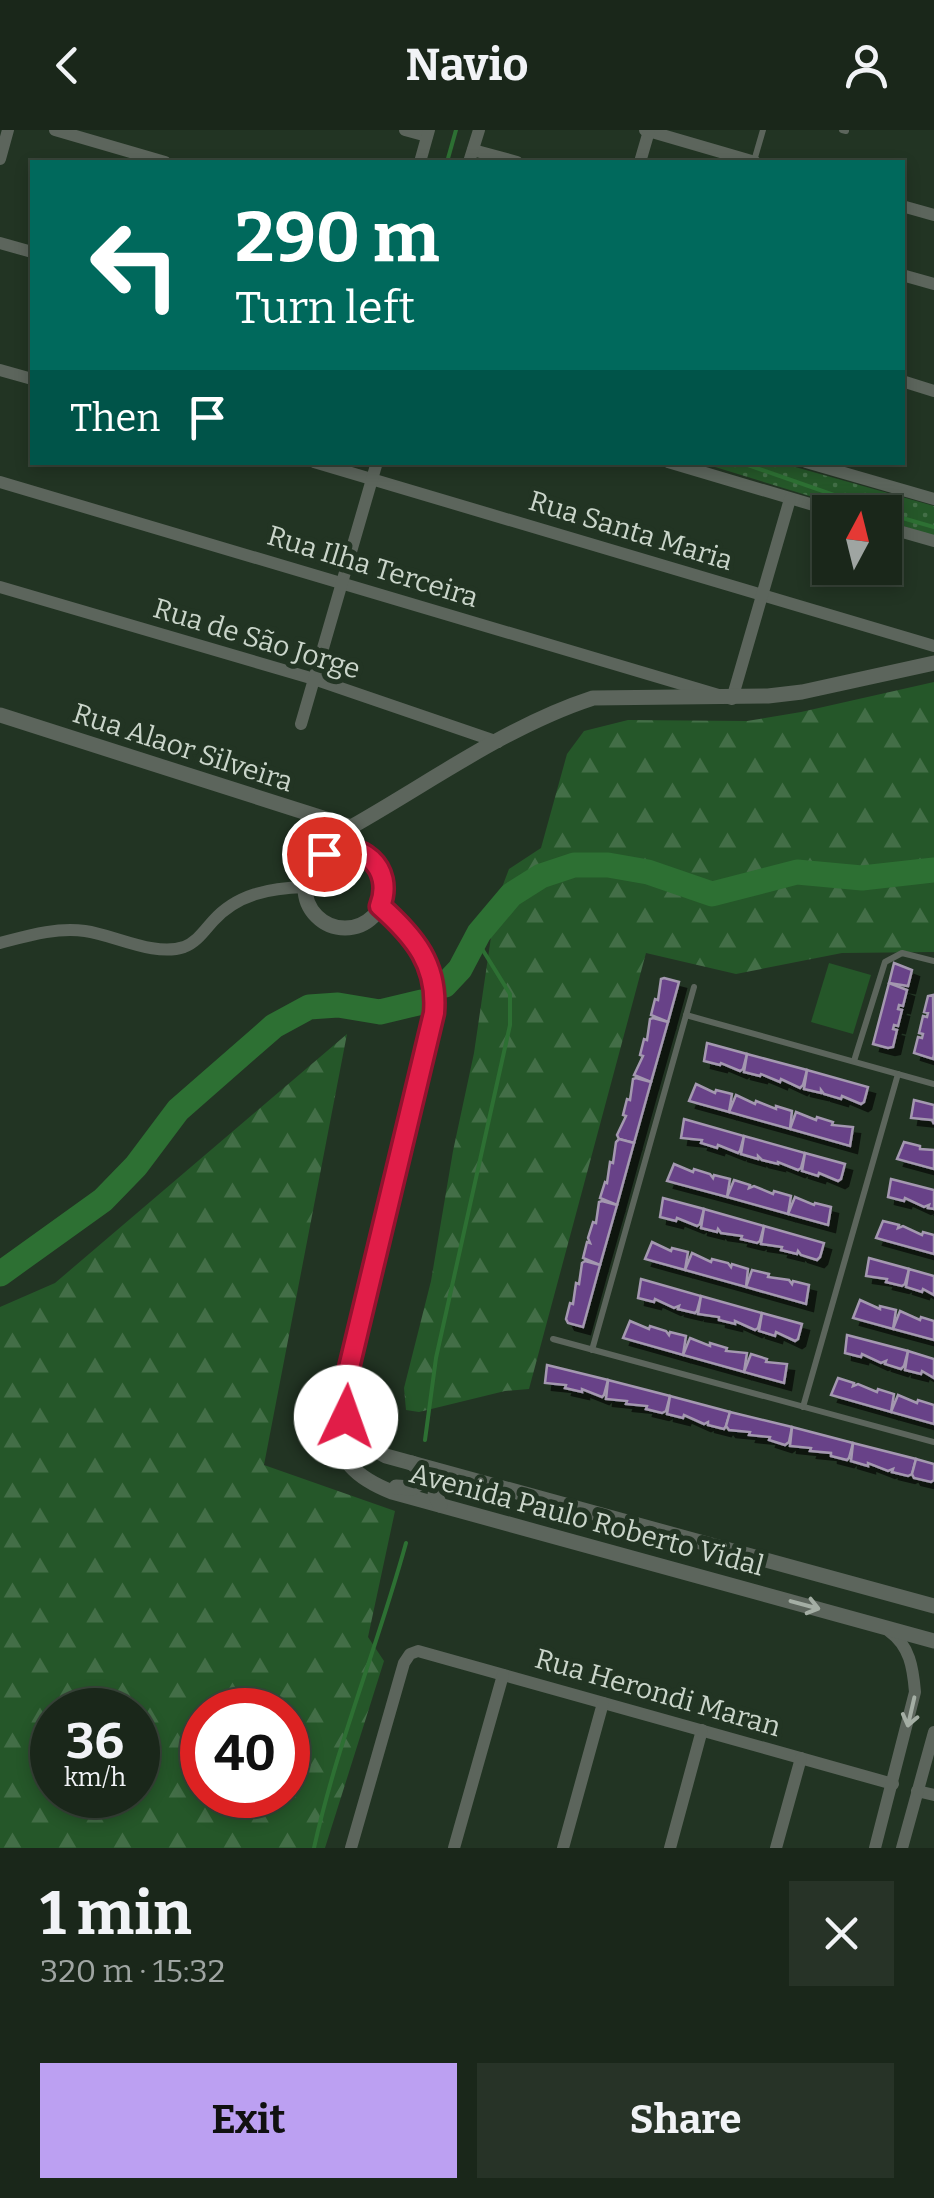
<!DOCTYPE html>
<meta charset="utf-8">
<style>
:root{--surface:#1a271a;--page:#273327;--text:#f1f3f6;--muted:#9fa5a2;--line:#384439;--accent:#bca0f2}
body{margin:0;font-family:Bitter,serif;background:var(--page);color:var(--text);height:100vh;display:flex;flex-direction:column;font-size:38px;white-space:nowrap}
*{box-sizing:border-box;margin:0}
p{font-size:32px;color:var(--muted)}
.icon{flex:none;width:55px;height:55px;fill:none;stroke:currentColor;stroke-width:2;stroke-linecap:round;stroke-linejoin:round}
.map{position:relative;height:1718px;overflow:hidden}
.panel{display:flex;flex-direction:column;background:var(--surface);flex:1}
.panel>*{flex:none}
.banner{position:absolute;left:30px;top:30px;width:875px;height:305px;border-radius:0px;box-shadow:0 5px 15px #0003,0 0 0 2px var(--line);background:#00695c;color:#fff;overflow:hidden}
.needle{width:65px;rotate:7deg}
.tools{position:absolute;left:812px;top:365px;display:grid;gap:20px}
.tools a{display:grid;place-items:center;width:90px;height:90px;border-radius:0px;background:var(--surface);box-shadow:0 5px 15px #0003,0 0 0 2px var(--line);font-size:50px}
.speed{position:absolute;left:30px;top:1558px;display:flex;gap:20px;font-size:50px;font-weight:700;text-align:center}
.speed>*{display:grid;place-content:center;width:130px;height:130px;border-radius:50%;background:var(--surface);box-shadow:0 5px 15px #0003,0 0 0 2px var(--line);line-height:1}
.speed small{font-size:25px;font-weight:400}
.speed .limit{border:15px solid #d22;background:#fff;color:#111}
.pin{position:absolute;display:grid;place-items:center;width:85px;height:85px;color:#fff;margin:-42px;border:5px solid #fff;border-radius:50%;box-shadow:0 2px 10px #0007}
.me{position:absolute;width:110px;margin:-55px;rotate:3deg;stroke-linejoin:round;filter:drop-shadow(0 0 8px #0008)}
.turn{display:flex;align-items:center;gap:35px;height:210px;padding:0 40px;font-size:45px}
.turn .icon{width:130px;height:130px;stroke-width:2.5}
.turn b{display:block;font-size:70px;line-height:85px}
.then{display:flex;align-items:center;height:95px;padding:0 40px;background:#0003;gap:20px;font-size:38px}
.round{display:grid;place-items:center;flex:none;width:105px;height:105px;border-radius:0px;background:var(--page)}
.summary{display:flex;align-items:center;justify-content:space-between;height:170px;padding:0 40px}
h1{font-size:60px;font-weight:700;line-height:75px}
.cta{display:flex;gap:20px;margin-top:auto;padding:20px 40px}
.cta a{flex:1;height:115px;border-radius:0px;background:var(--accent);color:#111;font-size:40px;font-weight:700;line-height:115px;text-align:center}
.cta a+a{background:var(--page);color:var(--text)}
header{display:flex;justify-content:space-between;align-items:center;height:130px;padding:0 40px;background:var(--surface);font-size:45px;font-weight:700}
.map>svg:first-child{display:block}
.grass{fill:url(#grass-dots)}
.forest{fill:url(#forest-firs);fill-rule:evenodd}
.pitch{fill:#255729}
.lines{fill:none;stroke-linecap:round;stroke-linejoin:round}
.stream{stroke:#2d7033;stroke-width:4}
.river{stroke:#2d7033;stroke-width:25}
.building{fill:#684388;stroke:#a498b0;stroke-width:2.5;filter:url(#shadow)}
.service{stroke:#5c655c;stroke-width:6}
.minor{stroke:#5c655c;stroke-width:12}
.tertiary{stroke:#5c655c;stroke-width:15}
.oneway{stroke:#a4aea4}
.route-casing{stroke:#92132f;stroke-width:25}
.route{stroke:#e11d48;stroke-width:18}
.labels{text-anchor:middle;stroke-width:10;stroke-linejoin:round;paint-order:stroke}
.street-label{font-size:28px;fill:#cad5ca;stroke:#223423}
</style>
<header><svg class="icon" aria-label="back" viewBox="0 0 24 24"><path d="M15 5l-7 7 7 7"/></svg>Navio<svg class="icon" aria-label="person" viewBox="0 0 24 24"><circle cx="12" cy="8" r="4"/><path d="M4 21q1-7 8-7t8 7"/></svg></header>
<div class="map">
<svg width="934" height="1718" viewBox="0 0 934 1718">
<defs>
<pattern id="grass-dots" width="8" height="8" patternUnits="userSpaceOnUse" patternTransform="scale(2.5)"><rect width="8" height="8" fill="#255729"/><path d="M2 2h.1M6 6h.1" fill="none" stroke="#436e47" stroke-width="1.8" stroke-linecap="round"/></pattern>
<pattern id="forest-firs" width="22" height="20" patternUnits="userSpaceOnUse" patternTransform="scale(2.5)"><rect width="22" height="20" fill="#255729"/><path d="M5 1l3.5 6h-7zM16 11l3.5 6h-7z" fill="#436e47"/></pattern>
<filter id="shadow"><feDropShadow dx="7" dy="7" stdDeviation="0" flood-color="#0009"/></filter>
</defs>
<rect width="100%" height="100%" fill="#223423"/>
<path class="grass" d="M702,333h79l153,43v30l-49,-16v-8h-23z"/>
<g class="forest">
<path d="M934,552v270l-92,1 -106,21 -90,-21 -117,436 -24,2 -86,21 -13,-2 -2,-22 27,-107 22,-130 21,-98 22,-150 13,-34 32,-21 26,-94 17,-23 44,-11 119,1 54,-9z"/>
<path d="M347,904l-83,431 131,46 -27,126 16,24 -59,187h-325v-541l55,-24zM52,1580h86v85h-86zM202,1580h86v85h-86z"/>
</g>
<path class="pitch" d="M829,833l42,12 -18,59 -42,-12z"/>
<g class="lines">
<g class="stream">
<path d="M447,32l9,-32"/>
<path d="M739,332l144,50"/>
<path d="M885,383l49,14"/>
<path d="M425,1310l11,-82 74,-333v-31l-31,-50v-11"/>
<path d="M314,1718c23,-104 64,-203 92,-305"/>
</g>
<g class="river">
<path d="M445,855l15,-16 19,-36 32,-38 30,-19 33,-11h34l40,7 64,22 85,-22 65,6 72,-8"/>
<path d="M0,1144l103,-74 33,-34 42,-56 96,-84 35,-19 29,-2 42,7 42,-10"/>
</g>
</g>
<g class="building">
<path d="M894,833l18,7 -4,16 -19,-3z"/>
<path d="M664,848l15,4 -11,40 -17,-7 4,-16 3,1 3,-21z"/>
<path d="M889,853l18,7 -4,16 -4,-1 -1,4 4,1 -4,16 -4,-1 -1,4 4,1 -4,17 -5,1 -15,-4z"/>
<path d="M933,865l1,59 -1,5 -19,-6 4,-16 4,1 1,-4 -4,-1 4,-17 4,1 1,-4 -4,-1 4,-16z"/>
<path d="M653,888l15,4 -17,60 -17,-7 9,-19 -3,-1 4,-16 3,1 3,-21z"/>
<path d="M707,913l40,11 -4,15 -3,2 -19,-8 -1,2 -16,-4z"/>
<path d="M747,924l60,16 -4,15 -3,3 -19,-9 -1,3 -19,-8 -1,2 -16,-4z"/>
<path d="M807,940l61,17 -4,15 -3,2 -19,-8 -1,3 -17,-5 -3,-4v3l-17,-4z"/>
<path d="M636,948l15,4 -17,61 -15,-4 -2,-4 9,-19 -3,-1 4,-16 3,1 3,-21z"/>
<path d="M696,954l19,9 1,-3 16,4 -3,18 -40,-11z"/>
<path d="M736,965l19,9 1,-3 20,8v-3l16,5 -2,18 -61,-17z"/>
<path d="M914,970l20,5v19l-2,-4 -21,-2z"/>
<path d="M796,982l20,8 1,-3 16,5 -1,3 21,2 -3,19 -60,-17z"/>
<path d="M684,989l60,17 -4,15 -2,2 -20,-8 -1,3 -16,-5 1,-3 -21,-2z"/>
<path d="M744,1006l61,17 -4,15 -3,2 -20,-8v2l-16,-4 -4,-4v3l-17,-5z"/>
<path d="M619,1009l15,4 -17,62 -17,-7 5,-16 2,1 3,-21 3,1 3,-21z"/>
<path d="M904,1012l16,4v3l14,1v19l-37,-10z"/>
<path d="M805,1023l40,11 -4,15 -3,2 -19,-8 -1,3 -16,-5z"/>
<path d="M674,1034l19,8 1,-3 16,5 3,4 1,-3 16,4 -3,18 -60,-16z"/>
<path d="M891,1049l43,11v19l-6,-1 1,-3 -5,2 -19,-9 -1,3 -16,-4z"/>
<path d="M734,1050l16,5 -1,3 5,-2 19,8 1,-3 17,5 -3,18 -61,-17z"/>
<path d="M795,1067l19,8 1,-2 16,4 -3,18 -40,-11z"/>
<path d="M663,1068l41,11 -4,15 -3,2 -20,-8 -1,3 -16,-4z"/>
<path d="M602,1071l15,4 -17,60 -17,-7 4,-16 3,1 -2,-5 5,-16 3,1 3,-21z"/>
<path d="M704,1079l60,17 -4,15 -3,2 -16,-4 1,-3 -21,-3 -3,-4 -1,3 -16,-4z"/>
<path d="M883,1091l16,4 -1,3 5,-2 19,9 1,-3 11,3v19l-58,-16z"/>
<path d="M764,1096l60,17 -4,14 -3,3 -16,-5 -3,-4 -1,3 -16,-4 1,-3 -21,-3z"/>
<path d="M652,1112l19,9 1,-3 16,4 -3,18 -40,-11z"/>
<path d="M692,1123l19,9 1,-3 16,4 3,4 1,-3 16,5 -2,18 -61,-17z"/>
<path d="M869,1128l40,11 -4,15 -3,2 -16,-4 1,-3 -21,-3z"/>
<path d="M585,1131l15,4 -17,62 -15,-4 -2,-4 4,-16 3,1 3,-21 3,1 3,-21z"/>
<path d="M909,1139l25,7v19l-11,-6 -1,3 -16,-5z"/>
<path d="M752,1140l17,4 -1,3 21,3 3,4 1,-3 16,4 -3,19 -60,-17z"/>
<path d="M641,1149l60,17 -4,15 -2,2 -17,-4 1,-3 -5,2 -19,-9 -1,3 -16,-4z"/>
<path d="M701,1166l61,17 -4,15 -3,2 -20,-9v3l-16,-4v-3l-21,-3z"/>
<path d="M860,1170l20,9v-3l16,4 -3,19 -40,-11z"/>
<path d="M900,1181l20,9 1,-3 13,4v19l-41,-11z"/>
<path d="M762,1183l40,11 -4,15 -3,2 -19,-9 -1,4 -16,-5z"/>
<path d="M630,1191l19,8 1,-3 16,5 3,4 1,-3 16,4 -3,19 -60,-17z"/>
<path d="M847,1205l61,16 -4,15 -3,3 -16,-5 1,-3 -5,2 -19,-9 -1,3 -16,-4z"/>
<path d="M690,1208l20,8v-3l17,5 -1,3 21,2 -3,19 -61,-17z"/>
<path d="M908,1221l26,8v19l-12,-7 -1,3 -16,-4z"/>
<path d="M751,1224l16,5 -1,3 21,2 -3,19 -40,-11z"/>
<path d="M547,1235l61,15 -4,15 -2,2 -20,-8v3l-17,-4 1,-3 -21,-2z"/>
<path d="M838,1248l16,5 -1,3 5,-2 19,8 1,-3 16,5 -3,18 -60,-17z"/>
<path d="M608,1250l62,16 -4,15 -4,2 -16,-4 1,-3 -21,-2 1,-3 -21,-2z"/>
<path d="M898,1265l19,8 1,-3 16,5v19l-43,-12z"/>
<path d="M670,1266l60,16 -4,14 -2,3 -16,-4v-3l-4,2 -20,-9 -1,3 -16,-4z"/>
<path d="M730,1282l62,15 -3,15 -4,3 -16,-5 1,-3 -21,-2 1,-3 -21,-2 -3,-4z"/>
<path d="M792,1297l61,16 -4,15 -2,2 -16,-4v-3l-21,-2 1,-3 -21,-2z"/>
<path d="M853,1313l63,16 -4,15 -4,2 -16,-4 1,-3 -5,2 -20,-8v3l-17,-5z"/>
<path d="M916,1329l18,5v16l-3,2 -17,-4 -2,-4z"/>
</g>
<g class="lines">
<g class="service">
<path d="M842,0l4,1"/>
<path d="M754,31l9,-31"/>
<path d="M686,885l248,69"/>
<path d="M854,931l31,-99 17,-9 32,8"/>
<path d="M553,1209l381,103"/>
<path d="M592,1220l102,-363"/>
<path d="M803,1277l95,-333"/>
</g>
<g class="minor">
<path d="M55,0l110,32"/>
<path d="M405,0l22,6"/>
<path d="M645,0l110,32"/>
<path d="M473,20l44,12"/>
<path d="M0,29l8,-29"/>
<path d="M420,32l9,-32"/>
<path d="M469,32l10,-32"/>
<path d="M640,32l9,-31"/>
<path d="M902,76l32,9"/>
<path d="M0,113l32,9"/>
<path d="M902,145l32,9"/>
<path d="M0,240l32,9"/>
<path d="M902,251l32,10"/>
<path d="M314,332l620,184"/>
<path d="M668,332l169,50"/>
<path d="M806,332l128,37"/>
<path d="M0,352l732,217 58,-200"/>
<path d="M885,397l49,14"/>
<path d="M0,457l314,92 184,63"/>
<path d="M301,594l76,-262"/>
<path d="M0,813c27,-7 56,-16 85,-12 30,4 69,26 99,16 13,-5 20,-16 29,-26 24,-27 57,-33 92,-34"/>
<path d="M917,1661l17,4"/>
<path d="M351,1718l53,-185 6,-9 8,-3 475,133"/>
<path d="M454,1718l49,-173"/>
<path d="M563,1718l40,-145"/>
<path d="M670,1718l32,-118"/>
<path d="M776,1718l25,-90"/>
<path d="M875,1718l40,-156c-2,-24 -5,-46 -26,-61"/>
<path d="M902,1718l32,-116"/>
</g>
<g class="tertiary">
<path d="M0,585l351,112"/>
<path d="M346,718l5,-21c78,-44 156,-101 242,-129l175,-2 34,-4 132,-29"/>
<circle cx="345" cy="758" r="40"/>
<path d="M380,776c31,27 53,52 55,94l-99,423c1,38 21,55 56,69l542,149"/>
<path d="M342,1271c6,27 19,43 44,55l548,150"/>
<path d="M396,1357l16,1 9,-6v-12l-9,-7"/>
<path d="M440,1375l-5,-11 3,-9 10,-2 16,4"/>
</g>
</g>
<defs><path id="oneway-shaft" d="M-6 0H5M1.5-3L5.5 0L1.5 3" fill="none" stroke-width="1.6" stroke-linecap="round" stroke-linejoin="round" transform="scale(2.5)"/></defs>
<g class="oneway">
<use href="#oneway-shaft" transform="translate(805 1475) rotate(15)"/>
<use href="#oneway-shaft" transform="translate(911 1582) rotate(103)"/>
</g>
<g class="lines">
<g class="route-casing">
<path id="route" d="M324,724c36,-17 71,14 56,52 35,31 58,59 54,107l-92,384 4,20"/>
</g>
<use href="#route" class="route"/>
</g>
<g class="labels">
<g class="street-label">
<text transform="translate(631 400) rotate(17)" y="10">Rua Santa Maria</text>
<text transform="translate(373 436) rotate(17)" y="10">Rua Ilha Terceira</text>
<text transform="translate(257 508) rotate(17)" y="10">Rua de São Jorge</text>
<text transform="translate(183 617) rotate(18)" y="10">Rua Alaor Silveira</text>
<text transform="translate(587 1389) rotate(15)" y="10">Avenida Paulo Roberto Vidal</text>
<text transform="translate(658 1562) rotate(16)" y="10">Rua Herondi Maran</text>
</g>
</g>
</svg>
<div class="tools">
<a><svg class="needle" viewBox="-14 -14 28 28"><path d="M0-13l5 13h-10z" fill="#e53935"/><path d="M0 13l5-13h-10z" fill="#9fa5a2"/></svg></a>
</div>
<div class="speed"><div>36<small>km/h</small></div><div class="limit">40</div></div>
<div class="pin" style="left:324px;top:724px;background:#d93025"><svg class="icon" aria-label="arrive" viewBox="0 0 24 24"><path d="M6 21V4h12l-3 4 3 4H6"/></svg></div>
<svg class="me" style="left:346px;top:1287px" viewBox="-20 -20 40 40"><circle r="19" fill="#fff"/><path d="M0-13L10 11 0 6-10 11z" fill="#e11d48"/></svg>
<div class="banner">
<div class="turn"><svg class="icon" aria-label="left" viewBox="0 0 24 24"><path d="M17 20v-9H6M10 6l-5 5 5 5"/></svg><div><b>290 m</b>Turn left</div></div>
<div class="then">Then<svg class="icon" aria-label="arrive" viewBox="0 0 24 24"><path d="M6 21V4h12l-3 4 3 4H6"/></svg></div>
</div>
</div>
<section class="panel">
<div class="summary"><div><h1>1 min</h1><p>320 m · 15:32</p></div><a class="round"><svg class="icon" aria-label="close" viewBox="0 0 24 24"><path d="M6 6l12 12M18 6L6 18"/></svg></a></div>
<div class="cta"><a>Exit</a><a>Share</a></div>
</section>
